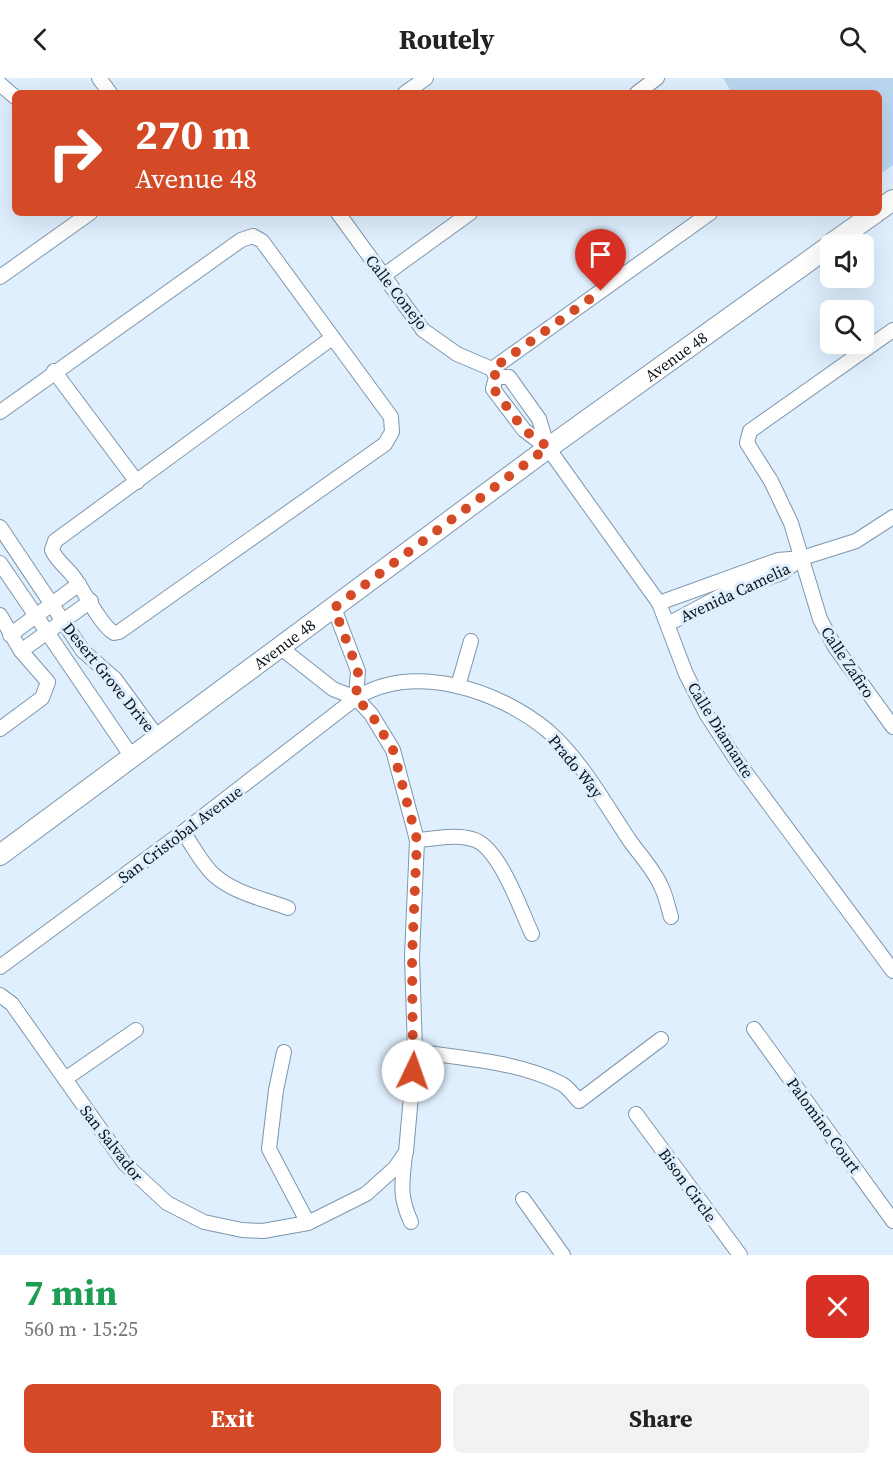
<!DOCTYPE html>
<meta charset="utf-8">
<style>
:root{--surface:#fff;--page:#f2f2f2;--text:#222;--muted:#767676;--accent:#d44a27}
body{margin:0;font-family:"Source Serif 4",serif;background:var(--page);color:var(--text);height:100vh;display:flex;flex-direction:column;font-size:22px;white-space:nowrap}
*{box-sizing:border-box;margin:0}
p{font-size:20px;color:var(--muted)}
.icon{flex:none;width:33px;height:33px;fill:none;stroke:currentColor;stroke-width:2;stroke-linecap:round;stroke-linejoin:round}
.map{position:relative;height:1177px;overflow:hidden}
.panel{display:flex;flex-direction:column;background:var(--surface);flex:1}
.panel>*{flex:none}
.top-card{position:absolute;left:12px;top:12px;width:870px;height:126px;border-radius:9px;box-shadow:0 6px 24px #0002;background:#d44a27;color:#fff;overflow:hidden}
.controls{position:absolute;left:820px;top:156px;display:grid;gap:12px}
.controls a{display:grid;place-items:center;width:54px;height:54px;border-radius:9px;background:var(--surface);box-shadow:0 6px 24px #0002;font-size:30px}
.pin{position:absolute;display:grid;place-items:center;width:51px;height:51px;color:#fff;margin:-62px -26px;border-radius:50% 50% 50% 0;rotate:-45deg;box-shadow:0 0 6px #0007}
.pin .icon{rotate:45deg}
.me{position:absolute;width:66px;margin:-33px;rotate:3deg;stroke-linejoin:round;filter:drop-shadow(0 0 4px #0008)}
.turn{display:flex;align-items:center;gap:21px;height:126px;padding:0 24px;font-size:27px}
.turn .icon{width:78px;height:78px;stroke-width:2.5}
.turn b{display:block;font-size:42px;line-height:51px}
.round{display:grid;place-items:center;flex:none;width:63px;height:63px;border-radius:9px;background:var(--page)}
.head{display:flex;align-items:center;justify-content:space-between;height:102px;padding:0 24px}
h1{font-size:36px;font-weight:700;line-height:45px;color:#1e9e55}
.cta{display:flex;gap:12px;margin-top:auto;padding:12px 24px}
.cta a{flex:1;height:69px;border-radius:9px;background:var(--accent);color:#fff;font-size:24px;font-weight:700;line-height:69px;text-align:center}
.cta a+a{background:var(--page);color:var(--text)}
header{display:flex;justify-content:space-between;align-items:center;height:78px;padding:0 24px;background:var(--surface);font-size:27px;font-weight:700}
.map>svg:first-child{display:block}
.green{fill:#bad6ef}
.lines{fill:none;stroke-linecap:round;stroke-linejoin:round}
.minor-casing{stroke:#7e96ac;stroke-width:16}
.secondary-casing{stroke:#7e96ac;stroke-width:22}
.minor{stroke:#fff;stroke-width:14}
.secondary{stroke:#fff;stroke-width:20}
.route{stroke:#d44a27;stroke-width:10;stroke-dasharray:0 18}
.labels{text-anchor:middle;stroke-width:6;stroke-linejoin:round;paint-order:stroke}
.street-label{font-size:16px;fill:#0a131a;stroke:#dfeffd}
</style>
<header><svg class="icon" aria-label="back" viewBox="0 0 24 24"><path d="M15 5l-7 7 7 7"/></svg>Routely<svg class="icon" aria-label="search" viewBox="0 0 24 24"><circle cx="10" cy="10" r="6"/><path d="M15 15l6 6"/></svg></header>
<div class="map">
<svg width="893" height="1177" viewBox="0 0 893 1177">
<rect width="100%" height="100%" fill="#dfeffd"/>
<path class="green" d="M723,0h170v87l-14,10v-82h-147z"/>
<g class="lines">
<g class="minor-casing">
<g id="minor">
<path d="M99,0l11,15"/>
<path d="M0,6l15,13"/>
<path d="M405,15l21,-15"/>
<path d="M637,15l20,-15"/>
<path d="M338,135l85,117 34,24 35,15 4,8 -3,12 31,41 24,18"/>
<path d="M383,198l87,-63"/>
<path d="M0,199l90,-64"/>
<path d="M893,252l-143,101 -3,12 24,38 20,42 29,96 15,28 58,80"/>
<path d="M492,291l218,-156"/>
<path d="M54,293l83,111"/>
<path d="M496,299h13l30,42 9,29 111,155 27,71 21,41 30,46 156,210"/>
<path d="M0,334l241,-172 12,-4 9,5 129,176 1,15 -7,12 -266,188 -5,1c-14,-8 -30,-43 -41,-57 -7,-9 -17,-16 -21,-26l3,-9 277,-203"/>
<path d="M0,449l83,124 32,28 43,59"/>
<path d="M0,485l132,194"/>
<path d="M659,525l119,-43 24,-2 54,-17 37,-24"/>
<path d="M334,530l24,63 -2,27"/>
<path d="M0,537l21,36 27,31 -6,16 -42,31"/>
<path d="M668,546l60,-32 54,-19 18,-14"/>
<path d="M10,557l69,-51"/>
<path d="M21,573l70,-50"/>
<path d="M458,608l13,-45"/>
<path d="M183,754c10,14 19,32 31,43 20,18 50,24 74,33"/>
<path d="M417,762c18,-1 38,-6 55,-1 27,6 49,72 60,95"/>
<path d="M0,889l183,-135 173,-134c58,-36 143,-8 192,33 34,30 57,73 82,110 10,14 24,29 31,45 5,10 7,21 10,31"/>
<path d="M0,917l12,9 113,160 42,39 37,19 38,8 21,1 45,-8 58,-29 29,-26 11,-16 9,-101 -3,-94 5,-117 -24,-90 -22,-36 -15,-16 -23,-9 -52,-41"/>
<path d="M754,951l139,192"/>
<path d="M415,973c48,8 103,10 147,33 7,4 12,12 17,17l82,-62"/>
<path d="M284,974l-8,38 -7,59 39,74"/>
<path d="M65,1001l71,-49"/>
<path d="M636,1036l104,141"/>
<path d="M405,1077c-3,28 -6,41 6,67"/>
<path d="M523,1121l40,56"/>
</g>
</g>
<g class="secondary-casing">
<g id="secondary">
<path d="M879,132l14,-10"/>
<path d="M831,166l44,-31"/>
<path id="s1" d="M0,777l548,-407 283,-203"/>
</g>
</g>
<use href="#minor" class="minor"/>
<use href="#secondary" class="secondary"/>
</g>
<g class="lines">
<path class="route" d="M413,993l-1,-114 5,-117 -24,-90 -22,-36 -15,-16 2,-27 -24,-63 214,-161 -24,-17 -31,-42 3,-11 -4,-8 109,-78"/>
</g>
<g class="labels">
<g class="street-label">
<text transform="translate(397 214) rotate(52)" y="6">Calle Conejo</text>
<text dy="6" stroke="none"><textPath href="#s1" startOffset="840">Avenue 48</textPath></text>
<text transform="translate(735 514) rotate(-25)" y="6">Avenida Camelia</text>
<text dy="6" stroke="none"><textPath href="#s1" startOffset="354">Avenue 48</textPath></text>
<text transform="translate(848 584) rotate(56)" y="6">Calle Zafiro</text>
<text transform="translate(109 599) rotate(51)" y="6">Desert Grove Drive</text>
<text transform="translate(721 652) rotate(58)" y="6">Calle Diamante</text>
<text transform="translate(576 688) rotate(51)" y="6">Prado Way</text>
<text transform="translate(180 756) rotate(-37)" y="6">San Cristobal Avenue</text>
<text transform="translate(824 1047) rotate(54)" y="6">Palomino Court</text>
<text transform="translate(112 1065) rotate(52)" y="6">San Salvador</text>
<text transform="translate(688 1107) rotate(54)" y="6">Bison Circle</text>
</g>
</g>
</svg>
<div class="controls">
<a><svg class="icon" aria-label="sound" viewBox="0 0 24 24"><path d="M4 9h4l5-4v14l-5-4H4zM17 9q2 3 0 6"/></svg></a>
<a><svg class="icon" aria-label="search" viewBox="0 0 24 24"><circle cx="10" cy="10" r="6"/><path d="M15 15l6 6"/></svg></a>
</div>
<div class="pin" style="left:601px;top:213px;background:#d93025"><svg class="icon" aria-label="arrive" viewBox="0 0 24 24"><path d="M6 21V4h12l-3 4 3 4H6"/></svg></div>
<svg class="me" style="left:413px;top:993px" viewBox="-20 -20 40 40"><circle r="19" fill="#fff"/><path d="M0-13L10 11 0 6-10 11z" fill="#d44a27"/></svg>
<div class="top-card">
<div class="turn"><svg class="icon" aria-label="right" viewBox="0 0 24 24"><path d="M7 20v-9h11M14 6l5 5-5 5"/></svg><div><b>270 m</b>Avenue 48</div></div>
</div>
</div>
<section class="panel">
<div class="head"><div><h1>7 min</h1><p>560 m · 15:25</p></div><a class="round" style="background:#d93025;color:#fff"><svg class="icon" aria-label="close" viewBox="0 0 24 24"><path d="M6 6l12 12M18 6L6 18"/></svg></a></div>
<div class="cta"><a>Exit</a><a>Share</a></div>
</section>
